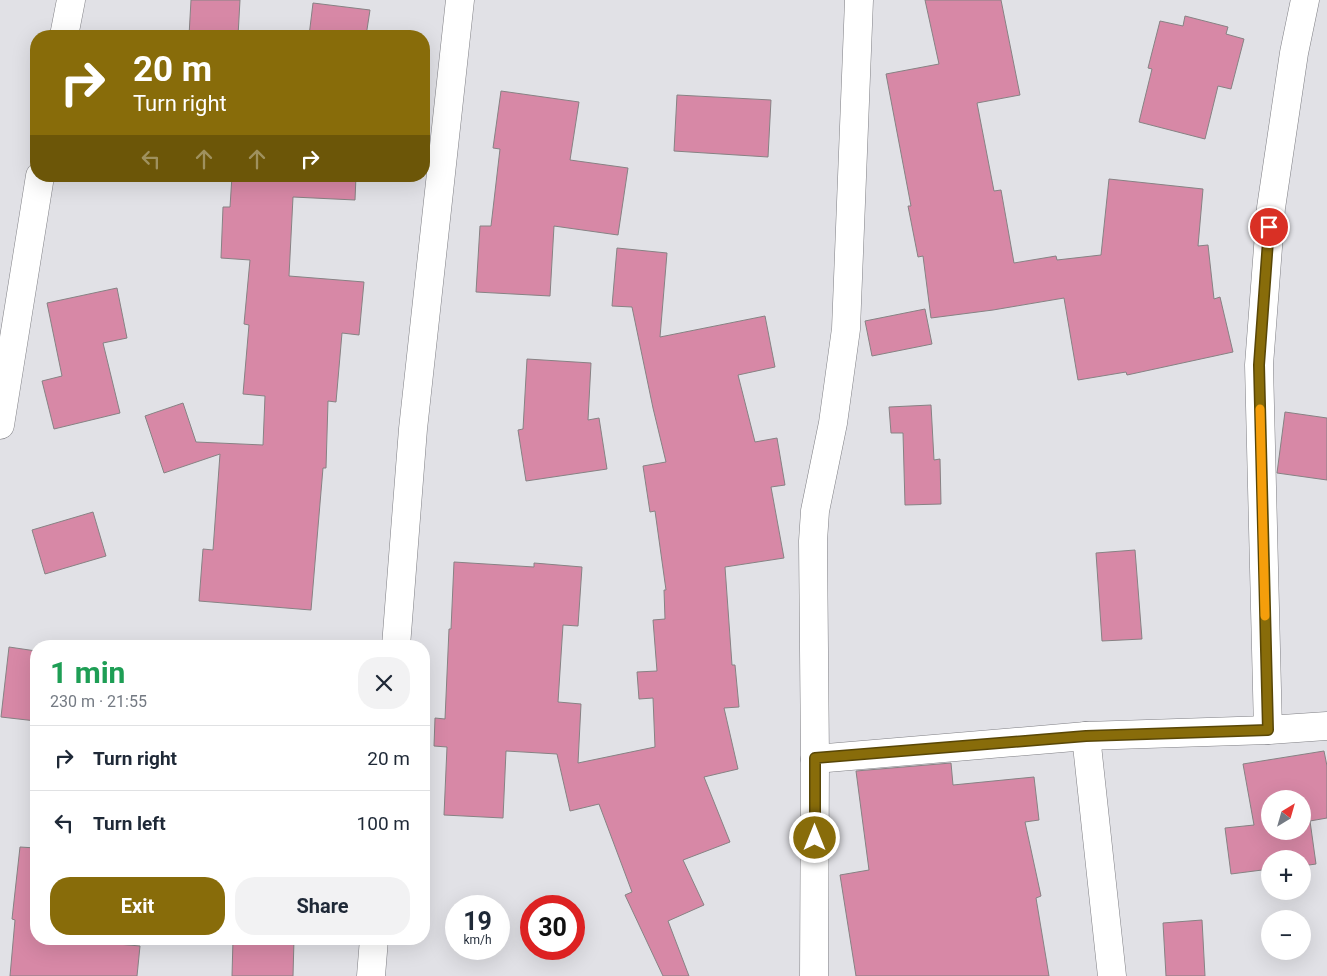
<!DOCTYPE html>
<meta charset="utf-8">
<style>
:root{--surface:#fff;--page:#f2f2f3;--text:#1f2937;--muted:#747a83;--line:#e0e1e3;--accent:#886c0a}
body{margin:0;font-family:Roboto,sans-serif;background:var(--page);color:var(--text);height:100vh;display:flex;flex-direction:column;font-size:19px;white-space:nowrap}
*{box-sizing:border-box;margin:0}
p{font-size:16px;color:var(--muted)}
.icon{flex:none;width:28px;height:28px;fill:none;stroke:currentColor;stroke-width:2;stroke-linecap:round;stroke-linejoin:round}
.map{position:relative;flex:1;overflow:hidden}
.drawer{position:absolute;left:30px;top:640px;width:400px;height:305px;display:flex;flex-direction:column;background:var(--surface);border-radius:20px;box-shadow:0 5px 20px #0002}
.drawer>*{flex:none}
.hud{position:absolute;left:30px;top:30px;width:400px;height:152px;border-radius:20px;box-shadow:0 5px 20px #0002;background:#886c0a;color:#fff;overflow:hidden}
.needle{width:32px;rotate:37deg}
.fabs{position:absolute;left:1261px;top:790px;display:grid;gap:10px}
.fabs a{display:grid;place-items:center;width:50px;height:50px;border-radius:50%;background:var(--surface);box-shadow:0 5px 20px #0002;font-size:25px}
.speed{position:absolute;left:445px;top:895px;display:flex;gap:10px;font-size:25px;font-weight:700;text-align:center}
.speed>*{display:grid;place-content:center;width:65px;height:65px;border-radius:50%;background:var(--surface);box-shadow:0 5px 20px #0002;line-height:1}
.speed small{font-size:12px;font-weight:400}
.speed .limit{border:8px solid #d22;background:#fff;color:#111}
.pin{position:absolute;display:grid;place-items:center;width:42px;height:42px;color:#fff;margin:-21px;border:2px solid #fff;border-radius:50%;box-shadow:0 1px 5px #0007}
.me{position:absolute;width:55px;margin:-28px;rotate:0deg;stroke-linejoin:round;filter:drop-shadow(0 0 4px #0008)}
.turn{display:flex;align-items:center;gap:18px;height:105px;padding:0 20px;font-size:22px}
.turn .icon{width:65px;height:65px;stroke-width:2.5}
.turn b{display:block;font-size:35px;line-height:42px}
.lanes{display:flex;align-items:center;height:48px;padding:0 20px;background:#0003;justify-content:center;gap:25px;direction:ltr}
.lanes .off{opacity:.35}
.round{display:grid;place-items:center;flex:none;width:52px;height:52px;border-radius:20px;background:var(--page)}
.summary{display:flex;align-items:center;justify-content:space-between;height:85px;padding:0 20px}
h1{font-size:30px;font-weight:700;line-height:38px;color:#1e9e55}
.button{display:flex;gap:10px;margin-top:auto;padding:10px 20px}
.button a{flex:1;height:58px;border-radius:20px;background:var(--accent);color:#fff;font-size:20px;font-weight:700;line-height:58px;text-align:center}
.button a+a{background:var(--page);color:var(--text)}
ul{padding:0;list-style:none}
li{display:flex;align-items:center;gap:15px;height:65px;padding:0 20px;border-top:1px solid var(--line)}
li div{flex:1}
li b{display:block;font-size:19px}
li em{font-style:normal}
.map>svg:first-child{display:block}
.building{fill:#d788a6;stroke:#878284;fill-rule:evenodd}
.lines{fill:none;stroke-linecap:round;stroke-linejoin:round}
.minor-casing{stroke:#7f7f84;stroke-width:29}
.minor{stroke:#fff;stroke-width:28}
.route-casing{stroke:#584606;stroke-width:12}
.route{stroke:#886c0a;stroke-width:9}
.slow{stroke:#f59e0b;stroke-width:9}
</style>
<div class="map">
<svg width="1327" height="976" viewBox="0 0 1327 976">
<rect width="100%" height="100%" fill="#e1e1e6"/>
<g class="building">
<path d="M191,0h49l-2,36h-49z"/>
<path d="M925,0h76l19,95 -43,8 17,88 7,-1 13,73 42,-7 1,4 44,-5 8,-76 94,10 -5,57 10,-1 6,54 6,-2 13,55 -106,23 -1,-3 -48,8 -14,-82 -71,12 -62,8 -8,-62 -5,1 -10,-51h3l-25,-132 53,-10z"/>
<path d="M313,3l57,7 -4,26h-57z"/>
<path d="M1185,16l43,11 -2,7 18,5 -13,50 -13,-3 -13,53 -66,-17 13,-53 -4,-1 12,-47 23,5z"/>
<path d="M501,91l78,11 -9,58 58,8 -10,67 -64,-9 -4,70 -74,-4 4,-66h11l9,-77 -7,-1z"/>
<path d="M677,95l94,5 -3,57 -94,-6z"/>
<path d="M232,176h124l-1,24 -62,-3 -4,79 75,6 -5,53 -17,-2 -6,69 -8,-1 -2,67h-3l-12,142 -112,-9 4,-52 10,1 7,-96 -56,19 -19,-57 38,-13 13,39 67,3 2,-49 -22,-2 6,-69 -5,-1 6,-64 -29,-2 2,-51h7z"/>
<path d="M617,248l50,5 -7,84 105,-21 10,51 -37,8 17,67 22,-4 8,47 -14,2 13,71 -59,9 7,98h3l4,42 -15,1 14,61 -34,8 26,65 -47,18 21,45 -36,16 21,55h-26l-38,-81 7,-3 -33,-88 -29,7 -13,-57 -51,-3 -3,67 -59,-3 3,-68 -13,-1 1,-28 10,1 4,-90h2l3,-67 80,5v-4l48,4 -4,59 -15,-1 -5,77 23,2 -3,59 77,-16 -2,-49 -14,1 -2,-27 20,-1 -4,-51 12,-1 -1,-29h2l-11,-79 -5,1 -7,-46 23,-4 -13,-54 -21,-101 -20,-1z"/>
<path d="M117,288l10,50 -24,5 17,70 -66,16 -12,-48 20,-5 -15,-73z"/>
<path d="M925,309l7,35 -60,12 -7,-35z"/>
<path d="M527,359l64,4 -3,57 11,-2 8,51 -81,12 -8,-51 5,-1z"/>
<path d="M931,405l3,55 6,-1 1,45 -36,1 -2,-72h-12l-2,-26z"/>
<path d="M1285,412l42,6v62l-50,-7z"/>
<path d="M93,512l13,44 -61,18 -13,-44z"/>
<path d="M1135,550l7,89 -40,2 -6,-88z"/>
<path d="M9,647l27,4v70l-35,-4z"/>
<path d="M1324,751l3,15v52l-17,3 6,43 -14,2v-7h-32v10l-39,5 -6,-46 29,-3 -11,-61zM1270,799h32v32h-32z"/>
<path d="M951,763l2,22 81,-8 5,43 -14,2 16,74 -5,2 13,78h-193l-16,-101 29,-5 -13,-99z"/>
<path d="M20,847l16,1v91h25l79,7 -3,30h-127l5,-56 -3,-1z"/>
<path d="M1202,920l3,56h-39l-3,-53z"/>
<path d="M233,939h61l-1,37h-61z"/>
</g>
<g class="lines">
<g class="minor-casing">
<g id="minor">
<path d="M64,36l7,-36"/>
<path d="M0,425l40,-249"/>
<path d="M396,646l17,-217 47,-429"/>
<path d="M1268,730l-9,-365 12,-157 23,-155 11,-53"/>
<path d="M1086,736l26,240"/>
<path d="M815,759l271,-23 182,-6 59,-4"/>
<path d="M371,976l3,-37"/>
<path d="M814,976l1,-217 -2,-218 2,-30 18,-88 13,-94 13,-329"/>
</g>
</g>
<use href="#minor" class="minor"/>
</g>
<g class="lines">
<g class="route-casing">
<path id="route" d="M815,838v-80l271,-22 182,-6 -9,-365 10,-138"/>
</g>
<use href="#route" class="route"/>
<path class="slow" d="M1260,409l5,207"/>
</g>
</svg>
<div class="fabs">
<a><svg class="needle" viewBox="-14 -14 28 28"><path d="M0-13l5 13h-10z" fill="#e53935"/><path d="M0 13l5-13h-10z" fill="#747a83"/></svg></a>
<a>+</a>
<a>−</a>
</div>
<div class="speed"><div>19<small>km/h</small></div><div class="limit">30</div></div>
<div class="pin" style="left:1269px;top:227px;background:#d93025"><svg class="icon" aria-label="arrive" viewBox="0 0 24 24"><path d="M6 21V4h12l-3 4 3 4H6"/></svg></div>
<svg class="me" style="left:815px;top:838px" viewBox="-20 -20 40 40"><circle r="17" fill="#886c0a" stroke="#fff" stroke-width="3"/><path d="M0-11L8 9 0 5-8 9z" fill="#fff"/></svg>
<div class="hud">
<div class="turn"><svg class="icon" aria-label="right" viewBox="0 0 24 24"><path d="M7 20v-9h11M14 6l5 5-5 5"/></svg><div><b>20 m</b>Turn right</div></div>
<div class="lanes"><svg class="icon off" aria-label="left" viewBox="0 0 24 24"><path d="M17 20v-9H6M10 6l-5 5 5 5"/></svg><svg class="icon off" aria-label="ahead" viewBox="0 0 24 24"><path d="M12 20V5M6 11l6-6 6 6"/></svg><svg class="icon off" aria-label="ahead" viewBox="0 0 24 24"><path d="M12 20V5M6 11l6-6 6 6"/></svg><svg class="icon" aria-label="right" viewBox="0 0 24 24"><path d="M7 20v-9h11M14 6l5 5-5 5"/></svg></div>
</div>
<section class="drawer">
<div class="summary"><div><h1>1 min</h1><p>230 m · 21:55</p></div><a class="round"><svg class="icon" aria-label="close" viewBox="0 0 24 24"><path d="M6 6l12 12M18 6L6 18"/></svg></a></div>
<ul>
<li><svg class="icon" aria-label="right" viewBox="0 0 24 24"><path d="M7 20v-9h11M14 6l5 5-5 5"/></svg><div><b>Turn right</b></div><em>20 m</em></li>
<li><svg class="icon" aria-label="left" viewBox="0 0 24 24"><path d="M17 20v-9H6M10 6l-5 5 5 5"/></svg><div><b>Turn left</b></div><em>100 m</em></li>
</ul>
<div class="button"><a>Exit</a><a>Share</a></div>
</section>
</div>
